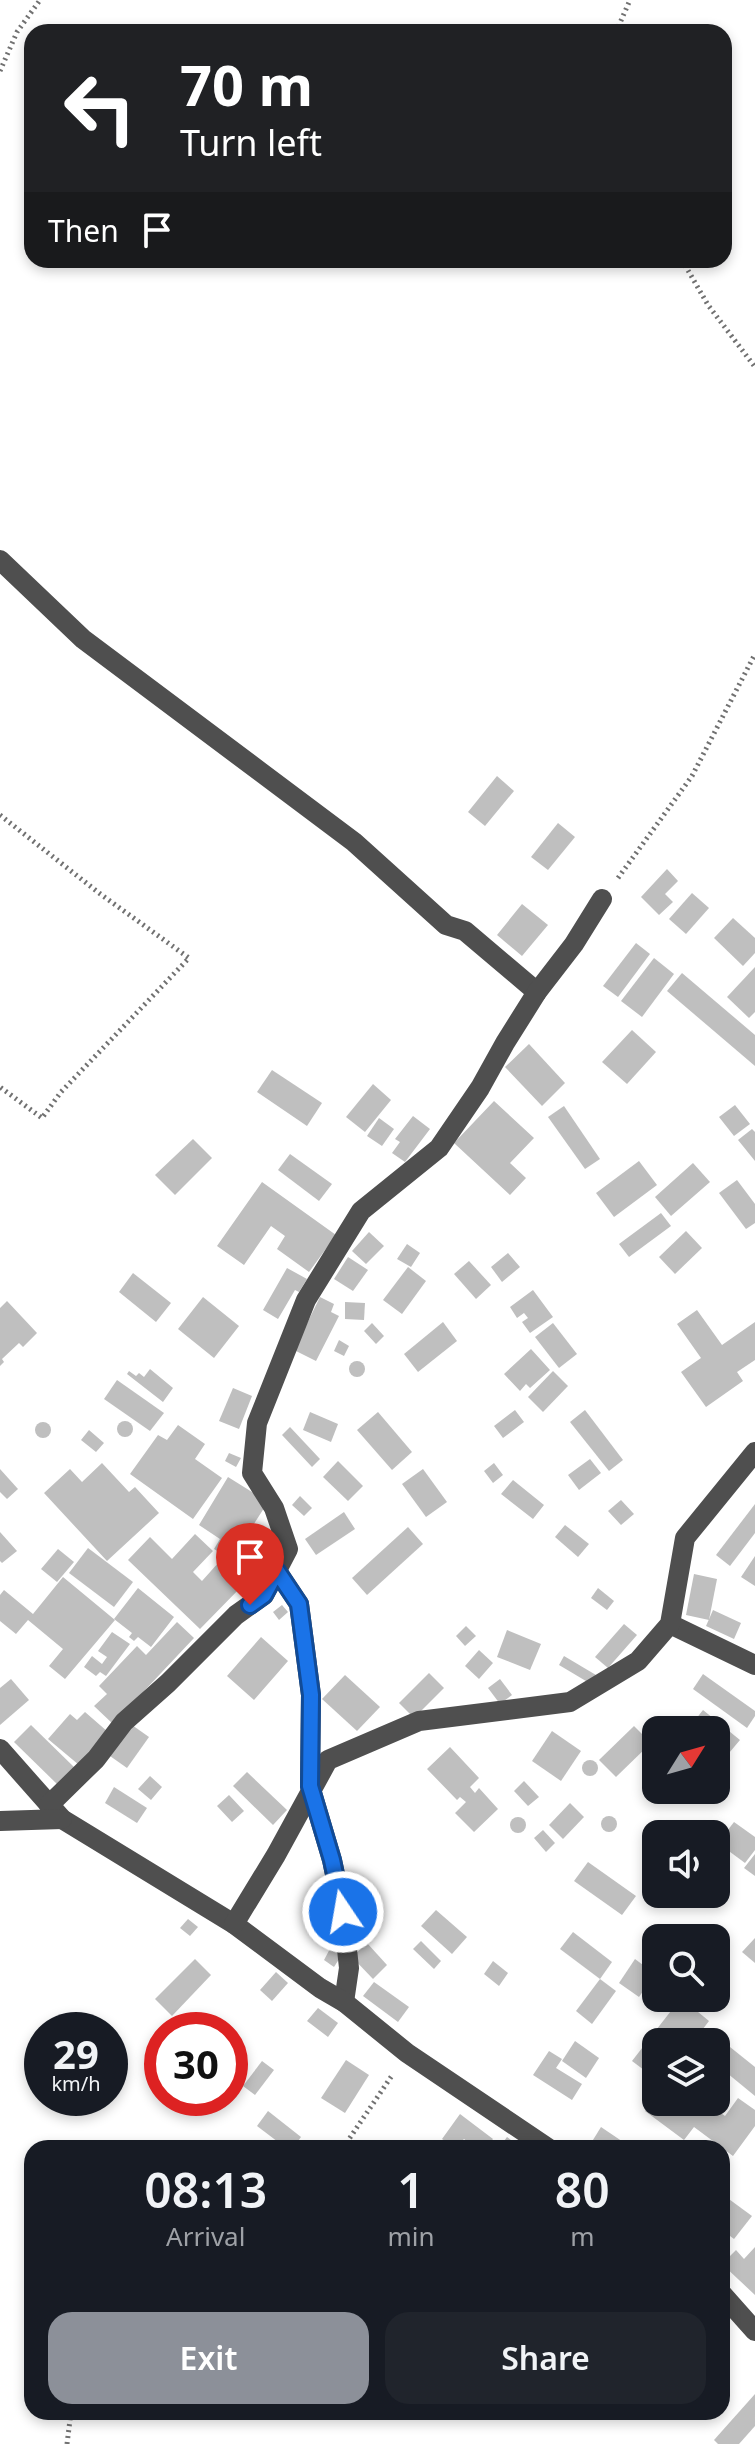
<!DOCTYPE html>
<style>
:root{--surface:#171b24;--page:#20242c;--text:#f1f3f6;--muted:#9ea1a6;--accent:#8c9099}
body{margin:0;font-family:"Noto Sans",sans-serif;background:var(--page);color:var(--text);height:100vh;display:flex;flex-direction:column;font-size:30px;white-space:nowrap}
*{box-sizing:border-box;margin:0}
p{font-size:26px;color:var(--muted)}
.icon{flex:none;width:44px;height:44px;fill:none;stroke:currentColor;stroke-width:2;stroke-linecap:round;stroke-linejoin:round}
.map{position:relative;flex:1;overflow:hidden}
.side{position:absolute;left:24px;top:2140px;width:706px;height:280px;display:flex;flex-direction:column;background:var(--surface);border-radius:24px;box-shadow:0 4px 12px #0003}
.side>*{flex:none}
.guide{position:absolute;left:24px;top:24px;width:708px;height:244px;border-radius:24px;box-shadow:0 4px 12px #0003;background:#202124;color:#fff;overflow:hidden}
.needle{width:52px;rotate:53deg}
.fabs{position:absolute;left:642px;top:1716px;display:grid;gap:16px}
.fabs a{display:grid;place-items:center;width:88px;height:88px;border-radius:16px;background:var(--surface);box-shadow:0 4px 12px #0003;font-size:40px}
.speed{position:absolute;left:24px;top:2012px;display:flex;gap:16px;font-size:40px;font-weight:700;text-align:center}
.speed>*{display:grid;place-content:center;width:104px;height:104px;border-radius:50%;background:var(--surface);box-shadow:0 4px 12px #0003;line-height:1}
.speed small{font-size:20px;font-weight:400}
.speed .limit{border:12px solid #d22;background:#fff;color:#111}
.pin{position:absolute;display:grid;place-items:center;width:68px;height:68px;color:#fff;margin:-82px -34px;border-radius:50% 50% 50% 0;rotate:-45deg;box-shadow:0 0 8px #0007}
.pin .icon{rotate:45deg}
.me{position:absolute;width:88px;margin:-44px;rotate:348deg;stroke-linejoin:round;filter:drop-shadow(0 0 6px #0008)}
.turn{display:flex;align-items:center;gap:28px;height:168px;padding:0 24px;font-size:36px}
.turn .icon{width:104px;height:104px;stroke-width:2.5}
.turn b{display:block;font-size:56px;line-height:68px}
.then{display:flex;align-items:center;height:76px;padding:0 24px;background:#0003;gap:16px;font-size:30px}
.eta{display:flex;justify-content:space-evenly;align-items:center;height:136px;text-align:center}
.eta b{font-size:48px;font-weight:600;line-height:56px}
.primary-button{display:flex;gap:16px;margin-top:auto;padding:16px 24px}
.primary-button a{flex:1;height:92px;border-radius:24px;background:var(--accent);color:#fff;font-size:32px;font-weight:600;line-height:92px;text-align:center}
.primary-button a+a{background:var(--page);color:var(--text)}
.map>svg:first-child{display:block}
.building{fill:#bfbfbf}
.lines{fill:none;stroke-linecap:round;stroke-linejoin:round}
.path{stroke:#717171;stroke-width:5;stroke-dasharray:2 4;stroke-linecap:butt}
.minor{stroke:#4f4f4f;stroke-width:20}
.route-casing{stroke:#114b97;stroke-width:20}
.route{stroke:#1a73e8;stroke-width:14}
</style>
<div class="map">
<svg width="755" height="2444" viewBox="0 0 755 2444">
<rect width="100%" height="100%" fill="#fff"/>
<g class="building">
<path d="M497,776l17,15 -29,35 -17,-14z"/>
<path d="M558,823l17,14 -27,33 -17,-13z"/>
<path d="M667,869l11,12 -13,13 8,8 -14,13 -18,-18z"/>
<path d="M692,893l17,15 -23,26 -17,-15z"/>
<path d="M522,904l26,21 -26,31 -25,-21z"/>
<path d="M733,918l22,20v15l-12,13 -29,-28z"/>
<path d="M636,943l14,11 -32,43 -15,-11z"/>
<path d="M654,958l20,16 -32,43 -21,-16z"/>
<path d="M755,967v45l-6,6 -22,-21z"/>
<path d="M682,973l73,62v31l-88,-75z"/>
<path d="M632,1030l24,22 -29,32 -25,-22z"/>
<path d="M529,1044l36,39 -23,23 -37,-39z"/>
<path d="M272,1070l50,33 -15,23 -50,-34z"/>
<path d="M373,1084l18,16 -26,32 -19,-15z"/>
<path d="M494,1101l40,37 -24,25 16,15 -16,17 -56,-52z"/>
<path d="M735,1105l15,19 -16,12 -15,-19z"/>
<path d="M564,1106l36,53 -15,10 -37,-52z"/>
<path d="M413,1116l17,13 -25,33 -13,-9 8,-11 -5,-3z"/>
<path d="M379,1118l15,11 -12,17 -15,-10z"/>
<path d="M752,1129l3,3v29l-17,-21z"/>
<path d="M193,1139l19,19 -37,37 -20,-20z"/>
<path d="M290,1154l42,30 -13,17 -41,-31z"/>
<path d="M639,1161l18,24 -43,32 -18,-24z"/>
<path d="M693,1163l17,19 -39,34 -16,-19z"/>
<path d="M737,1180l18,24v19l-9,6 -27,-36z"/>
<path d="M262,1182l74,53 -27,37 -32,-23 8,-13 -14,-10 -27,39 -27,-19z"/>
<path d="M661,1213l10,13 -42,31 -10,-13z"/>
<path d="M686,1231l16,17 -27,26 -16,-17z"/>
<path d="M369,1232l15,14 -18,18 -14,-13z"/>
<path d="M407,1244l13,9 -9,14 -14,-8z"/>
<path d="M508,1253l12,14 -18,15 -11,-15z"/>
<path d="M348,1257l20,13 -15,21 -19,-12z"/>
<path d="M469,1261l22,24 -15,14 -22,-25z"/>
<path d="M408,1267l18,14 -24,33 -19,-14z"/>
<path d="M287,1268l20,11 -8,13 -4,-2 -17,29 -15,-9z"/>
<path d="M133,1273l38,30 -15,19 -37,-30z"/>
<path d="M533,1290l20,27 -23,16 -8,-11 6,-4 -4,-5 -7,5 -7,-11z"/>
<path d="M203,1297l36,29 -25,32 -36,-29z"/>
<path d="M320,1297l14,7 -3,8 8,4 -23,45 -22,-11z"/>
<path d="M7,1301l30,32 -14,14 -4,-4 -17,16 2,3 -4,4v-58z"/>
<path d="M345,1302l20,1 -1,17 -19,-1z"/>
<path d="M697,1310l25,35 33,-23v38l-18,12 6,9 -37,26 -25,-35 20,-14 -24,-34z"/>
<path d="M443,1322l14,19 -39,31 -14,-18z"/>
<path d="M372,1323l12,13 -8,8 -12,-13z"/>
<path d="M553,1323l24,31 -18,14 -24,-31z"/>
<path d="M339,1340l10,6 -5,10 -10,-5z"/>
<path d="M531,1349l19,21 -20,18 -4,-4 -6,7 -16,-17z"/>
<circle cx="357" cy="1369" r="8"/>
<path d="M150,1369l23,19 -10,14 -36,-28 2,-3 7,5 3,-3 5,4z"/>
<path d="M553,1371l15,15 -25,26 -15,-15z"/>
<path d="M117,1380l47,33 -14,18 -46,-32z"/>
<path d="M233,1388l19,8 -13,33 -20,-8z"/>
<path d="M515,1410l9,12 -21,16 -9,-12z"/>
<path d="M585,1410l38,50 -14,11 -39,-49z"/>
<path d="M310,1412l28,12 -7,18 -28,-12z"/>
<path d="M378,1412l34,40 -20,18 -35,-40z"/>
<circle cx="125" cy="1429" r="8"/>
<circle cx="43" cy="1430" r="8"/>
<path d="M178,1425l27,19 -10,15 27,19 -29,41 -63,-45 28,-39 9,5z"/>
<path d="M290,1427l30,32 -8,8 -30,-32z"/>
<path d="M89,1430l15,13 -8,9 -15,-12z"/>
<path d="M229,1453l12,5 -5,9 -11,-6z"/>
<path d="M590,1459l11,14 -22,17 -11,-15z"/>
<path d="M338,1461l25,25 -15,15 -25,-24z"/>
<path d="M102,1463l27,29 6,-5 24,26 -52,48 -63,-68 26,-24 12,13z"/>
<path d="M494,1463l9,12 -10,8 -9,-12z"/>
<path d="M0,1469l18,20 -11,10 -7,-7z"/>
<path d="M423,1469l24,33 -21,15 -24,-33z"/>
<path d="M228,1477l40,25 -27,42 -5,-3 -10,15 -12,-7 6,-10 -21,-14z"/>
<path d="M513,1480l31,25 -11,14 -32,-25z"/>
<path d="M300,1496l12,12 -8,8 -12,-11z"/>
<path d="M621,1500l13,14 -13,11 -13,-14z"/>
<path d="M755,1504v29l-25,33 -14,-11z"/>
<path d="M344,1512l11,17 -39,26 -11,-16z"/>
<path d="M565,1525l24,19 -11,13 -23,-20z"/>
<path d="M408,1527l15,17 -56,51 -15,-17z"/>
<path d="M0,1532l17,19 -15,12 -2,-2z"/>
<path d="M195,1534l18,17 -20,21 9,9 17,-19 24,23 -43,44 -72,-69 22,-23 22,22z"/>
<path d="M88,1548l45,34 -19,25 -45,-34z"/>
<path d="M58,1549l16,13 -17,20 -16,-13z"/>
<path d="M755,1556v30l-14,-9z"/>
<path d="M694,1574l23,5 -8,41 -23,-5z"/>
<path d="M63,1577l52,43 -50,59 -16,-13 14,-17 -35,-29 -12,14 -16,-13v-26l4,-5 29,24z"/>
<path d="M138,1588l36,29 -23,30 -13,-10 -4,4 -5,-4 3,-4 -18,-14z"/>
<path d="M598,1588l16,13 -7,9 -16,-12z"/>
<path d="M282,1605l6,7 -9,8 -6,-8z"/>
<path d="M713,1610l28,13 -7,16 -28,-13z"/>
<path d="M177,1622l17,16 -81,86 -19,-18 13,-12 -8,-8 38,-40 9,9z"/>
<path d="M624,1624l13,11 -29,33 -13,-11z"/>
<path d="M466,1626l10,10 -11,10 -9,-10z"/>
<path d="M507,1630l34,14 -11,26 -33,-13z"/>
<path d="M112,1632l18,12 -24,32 -6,-4 -4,4 -12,-9 8,-11 10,8 5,-7 -9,-6z"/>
<path d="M261,1637l27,24 -34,39 -27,-24z"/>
<path d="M479,1650l14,13 -14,16 -14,-13z"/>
<path d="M564,1656l32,19 -5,9 -32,-19z"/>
<path d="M429,1673l15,15 -30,30 -15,-15z"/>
<path d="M703,1674l52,37v5l-8,12 -54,-39z"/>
<path d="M345,1675l35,32 -23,24 -35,-32z"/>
<path d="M11,1679l18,21 -29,25v-37z"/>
<path d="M500,1679l12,16 -12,9 -12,-16z"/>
<path d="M703,1710l37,30 -11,13 -13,-11v-12h-16l-8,-6z"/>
<path d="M85,1712l23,20 -29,33 -31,-26 22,-25 7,6z"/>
<path d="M31,1725l45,44 -17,17 -45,-44z"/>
<path d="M132,1725l17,12 -22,31 -17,-12z"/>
<path d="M634,1726l17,17 -35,34 -17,-17z"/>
<path d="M552,1731l29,20 -20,30 -29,-20z"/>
<path d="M450,1747l29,31 -9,9 5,6 4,-5 19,21 -24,23 -19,-19 11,-11 -6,-5 -3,3 -30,-31z"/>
<circle cx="590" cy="1768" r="8"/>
<path d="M247,1772l40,38 -14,15 -40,-39z"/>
<path d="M150,1776l12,11 -11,13 -13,-11z"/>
<path d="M524,1781l15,16 -11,9 -14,-15z"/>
<path d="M114,1787l33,21 -10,15 -32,-20z"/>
<path d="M229,1795l15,16 -12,11 -15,-16z"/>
<path d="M570,1803l14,14 -21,22 -14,-14z"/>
<circle cx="609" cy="1824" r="8"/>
<circle cx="518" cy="1825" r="8"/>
<path d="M702,1822l14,12h-25z"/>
<path d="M734,1822l21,15v13l-10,13 -27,-20z"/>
<path d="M543,1830l12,13 -9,9 -12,-14z"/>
<path d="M755,1854v22l-11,-8z"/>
<path d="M588,1862l48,34 -14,19 -48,-34z"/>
<path d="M436,1910l31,27 -15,17 -31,-28z"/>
<path d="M188,1919l10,8 -8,9 -10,-8z"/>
<path d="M573,1932l39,30 -12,17 -40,-30z"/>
<path d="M755,1938v25l-13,-11z"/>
<path d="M421,1941l20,20 -7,8 -21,-20z"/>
<path d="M367,1943l20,22 -14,14 -21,-22z"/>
<path d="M332,1945l11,8 -9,14 -10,-7z"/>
<path d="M195,1959l16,16 -39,41 -17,-17z"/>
<path d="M635,1959l20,15 -16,23 -20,-14z"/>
<path d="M493,1961l15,12 -9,13 -15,-12z"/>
<path d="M276,1972l12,11 -16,18 -12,-11z"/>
<path d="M600,1979l16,12 -24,33 -16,-13z"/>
<path d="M374,1982l35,25 -11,15 -35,-26z"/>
<path d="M681,1998l28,23 -16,21h-37v37l-24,-18z"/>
<path d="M318,2008l20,15 -10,14 -21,-16z"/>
<path d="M710,2031l45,36v29l-39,-32v-22h-15z"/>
<path d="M575,2041l24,17 -13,20 -24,-17z"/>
<path d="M549,2051l13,8 -6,9 26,16 -10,16 -39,-25z"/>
<path d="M346,2060l23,15 -24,38 -24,-15z"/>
<path d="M262,2061l12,9 -19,25 -12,-9z"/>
<path d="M656,2095v7h49l20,14 13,-18 17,12v16l-22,30 -39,-29 -10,13 -39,-29z"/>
<path d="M268,2111l33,26 -8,11h-7l-29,-22z"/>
<path d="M460,2114l33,25 -7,9h-10l-12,-9 -9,9 -13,-9z"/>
<path d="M601,2127l31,21h-44z"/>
<path d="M507,2137l14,11h-22z"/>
<path d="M722,2194l30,22 -18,23 -12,-9z"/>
<path d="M755,2247v48l-33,-31 14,-14 8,9z"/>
<path d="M755,2394v32l-16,18h-21l-4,-4z"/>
</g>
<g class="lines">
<g class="path">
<path d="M616,32l14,-32"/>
<path d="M0,71l17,-39 23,-32"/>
<path d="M682,260l26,45 47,62"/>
<path d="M0,815l99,78 90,65 -128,134 -19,26 -42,-31"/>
<path d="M618,878l74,-102 63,-122"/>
<path d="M343,2148l50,-74"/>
<path d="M67,2444l4,-32"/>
</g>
<g class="minor">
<path d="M0,560l83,79 271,203 92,83 19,6 72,61"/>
<path d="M277,1571l22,33 12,91 -1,91 22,74 11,52 6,56 -5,34"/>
<path d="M670,1624l85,41"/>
<path d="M0,1749l62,70 172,105 86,64 24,14 63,51 141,95"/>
<path d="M49,1805l47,-46 28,-37 44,-39 68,-68 28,-20 24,-46 -14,-41 -22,-35 5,-50 49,-123 55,-89 78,-63 41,-60 25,-45 32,-51 37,-48 28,-45"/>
<path d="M0,1821l62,-2"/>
<path d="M234,1924l42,-69 52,-95 91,-39 151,-19 68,-41 32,-37 15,-86 70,-86"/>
<path d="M722,2294l33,37"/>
</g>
</g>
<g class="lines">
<g class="route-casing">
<path id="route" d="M250,1605l14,-10 13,-24 22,33 12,91 -1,91 22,74 11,52"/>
</g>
<use href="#route" class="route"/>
</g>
</svg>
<div class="fabs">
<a><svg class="needle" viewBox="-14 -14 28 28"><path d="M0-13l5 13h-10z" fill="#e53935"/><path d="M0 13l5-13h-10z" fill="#9ea1a6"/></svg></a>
<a><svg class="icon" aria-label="sound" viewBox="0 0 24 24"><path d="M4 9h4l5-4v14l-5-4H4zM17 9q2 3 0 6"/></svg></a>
<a><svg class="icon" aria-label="search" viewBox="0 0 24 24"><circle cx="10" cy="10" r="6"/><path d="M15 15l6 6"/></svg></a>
<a><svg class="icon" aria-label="layers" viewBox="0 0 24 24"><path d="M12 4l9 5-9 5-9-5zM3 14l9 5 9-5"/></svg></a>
</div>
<div class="speed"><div>29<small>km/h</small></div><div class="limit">30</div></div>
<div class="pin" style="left:250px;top:1605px;background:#d93025"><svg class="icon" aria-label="arrive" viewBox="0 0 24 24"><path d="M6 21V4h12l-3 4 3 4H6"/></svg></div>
<svg class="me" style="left:343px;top:1912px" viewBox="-20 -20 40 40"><circle r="17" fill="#1a73e8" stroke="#fff" stroke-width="3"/><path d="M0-11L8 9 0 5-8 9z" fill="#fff"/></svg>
<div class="guide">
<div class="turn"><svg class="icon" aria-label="left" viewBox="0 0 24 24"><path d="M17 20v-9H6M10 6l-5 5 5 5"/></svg><div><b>70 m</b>Turn left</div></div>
<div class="then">Then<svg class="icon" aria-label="arrive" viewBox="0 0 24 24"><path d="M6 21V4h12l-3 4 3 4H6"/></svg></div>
</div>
<section class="side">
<div class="eta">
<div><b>08:13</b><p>Arrival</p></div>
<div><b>1</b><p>min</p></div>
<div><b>80</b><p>m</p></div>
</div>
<div class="primary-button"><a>Exit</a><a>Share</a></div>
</section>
</div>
